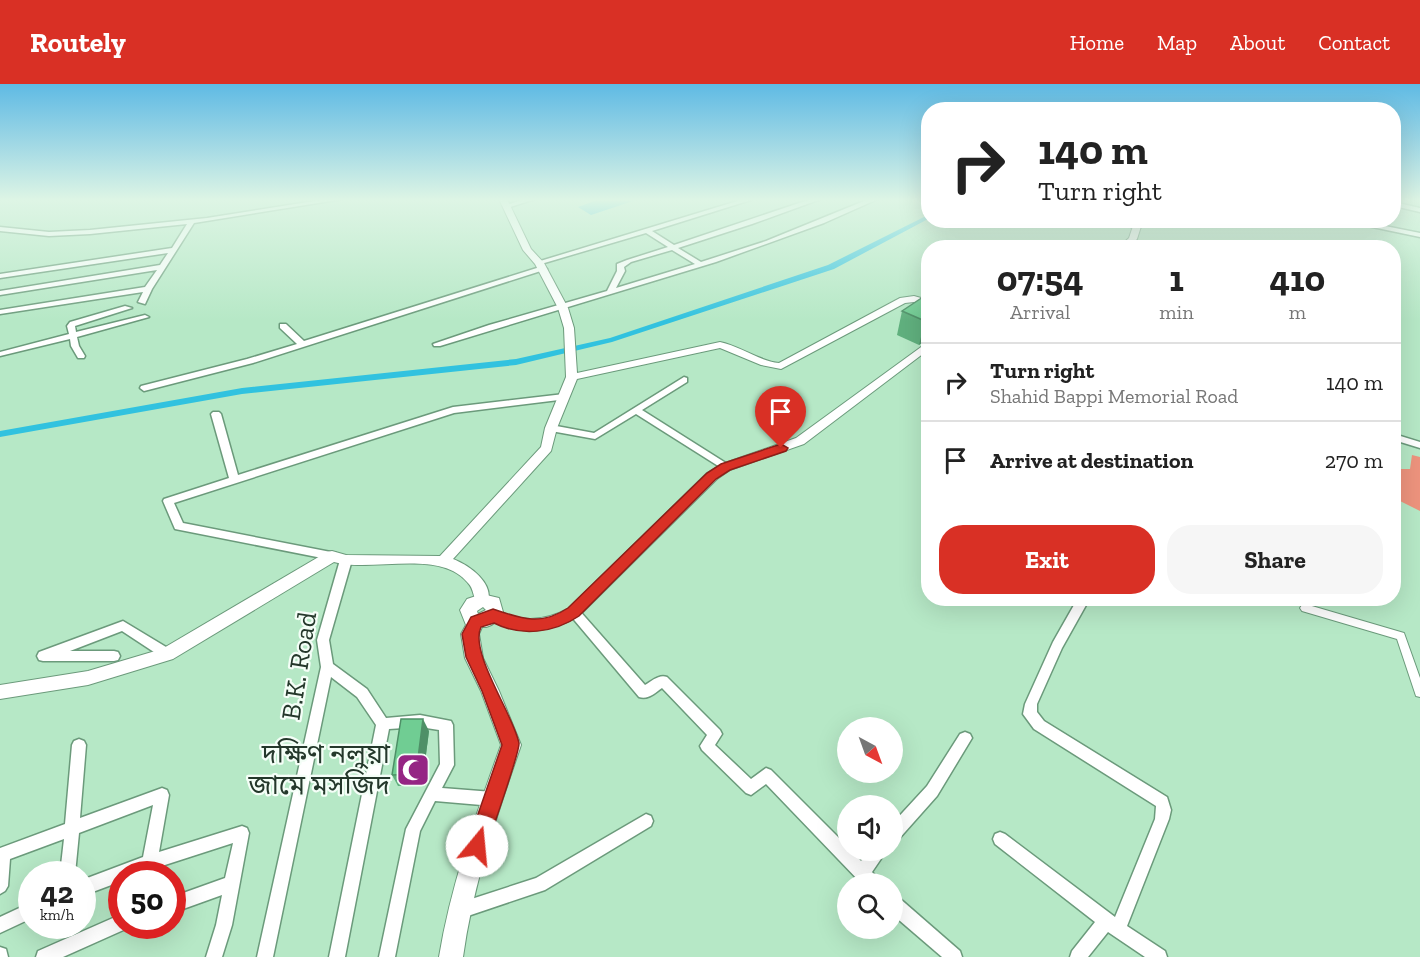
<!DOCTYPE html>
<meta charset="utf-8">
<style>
:root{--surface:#fff;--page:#f6f6f6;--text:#222;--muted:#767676;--line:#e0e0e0;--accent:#d93025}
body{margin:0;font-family:"Zilla Slab","Noto Sans Bengali",serif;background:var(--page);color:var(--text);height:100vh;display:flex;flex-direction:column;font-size:22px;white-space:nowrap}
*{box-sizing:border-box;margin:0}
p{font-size:20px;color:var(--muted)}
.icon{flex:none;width:33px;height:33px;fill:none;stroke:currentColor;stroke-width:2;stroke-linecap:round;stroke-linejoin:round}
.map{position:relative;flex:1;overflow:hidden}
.sheet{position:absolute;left:921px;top:156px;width:480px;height:366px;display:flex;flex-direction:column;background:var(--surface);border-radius:24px;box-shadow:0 6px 24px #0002}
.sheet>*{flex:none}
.guide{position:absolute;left:921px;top:18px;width:480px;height:126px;border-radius:24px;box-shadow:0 6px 24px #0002;background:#fff;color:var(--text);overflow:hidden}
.needle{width:39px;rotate:139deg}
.fabs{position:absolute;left:837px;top:633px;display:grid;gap:12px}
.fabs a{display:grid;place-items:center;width:66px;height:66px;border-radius:50%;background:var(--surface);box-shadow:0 6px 24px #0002;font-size:30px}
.speed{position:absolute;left:18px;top:777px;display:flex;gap:12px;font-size:30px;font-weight:700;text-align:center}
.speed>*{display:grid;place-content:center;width:78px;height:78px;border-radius:50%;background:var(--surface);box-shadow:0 6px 24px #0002;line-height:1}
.speed small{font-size:15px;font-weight:400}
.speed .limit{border:9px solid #d22;background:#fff;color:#111}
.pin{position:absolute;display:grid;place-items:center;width:51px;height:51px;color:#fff;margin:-62px -26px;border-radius:50% 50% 50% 0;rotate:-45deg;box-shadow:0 0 6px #0007}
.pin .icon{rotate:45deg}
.me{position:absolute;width:66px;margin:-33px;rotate:17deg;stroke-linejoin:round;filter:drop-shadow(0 0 4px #0008)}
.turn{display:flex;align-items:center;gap:21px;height:126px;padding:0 18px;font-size:27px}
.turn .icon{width:78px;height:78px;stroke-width:2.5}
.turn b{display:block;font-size:42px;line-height:51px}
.eta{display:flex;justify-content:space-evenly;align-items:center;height:102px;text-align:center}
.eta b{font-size:36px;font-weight:700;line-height:42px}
.cta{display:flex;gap:12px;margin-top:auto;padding:12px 18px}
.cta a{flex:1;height:69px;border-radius:24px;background:var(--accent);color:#fff;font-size:24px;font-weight:700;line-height:69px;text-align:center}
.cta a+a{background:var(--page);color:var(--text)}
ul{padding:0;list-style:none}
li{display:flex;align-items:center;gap:18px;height:78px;padding:0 18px;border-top:2px solid var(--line)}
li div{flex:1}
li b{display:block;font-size:22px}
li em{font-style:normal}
header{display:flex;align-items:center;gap:36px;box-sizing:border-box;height:84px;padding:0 30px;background:var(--accent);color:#fff}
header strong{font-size:28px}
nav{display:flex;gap:33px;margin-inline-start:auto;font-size:21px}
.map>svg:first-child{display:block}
.green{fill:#ed937d}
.water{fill:#31c2df}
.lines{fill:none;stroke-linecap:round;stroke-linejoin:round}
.canal{fill:#31c2df;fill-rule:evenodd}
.pedestrian-casing{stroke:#6b9a7b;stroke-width:2}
.minor-casing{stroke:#6b9a7b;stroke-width:3}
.tertiary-casing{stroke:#6b9a7b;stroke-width:2}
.secondary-casing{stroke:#6b9a7b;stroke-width:2}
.pedestrian{fill:#fff;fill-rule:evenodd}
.minor{fill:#fff;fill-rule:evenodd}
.tertiary{fill:#fff;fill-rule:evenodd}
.secondary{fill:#fff;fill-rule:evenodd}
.wall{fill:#60b07e}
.shaded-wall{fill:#4e9067}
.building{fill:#70cd93;stroke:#4e9067;stroke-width:1.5}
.route{fill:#d93025;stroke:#8d1f18;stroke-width:1.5}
.labels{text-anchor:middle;stroke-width:4.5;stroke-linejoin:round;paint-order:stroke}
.near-street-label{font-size:27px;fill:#24382b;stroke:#f4fef7}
.near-poi-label{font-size:27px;fill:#24382b;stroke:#f4fef7;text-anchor:end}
</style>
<header>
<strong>Routely</strong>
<nav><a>Home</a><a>Map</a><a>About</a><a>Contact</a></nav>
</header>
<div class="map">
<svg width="1420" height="873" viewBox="0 0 1420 873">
<rect width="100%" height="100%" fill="#b6e8c6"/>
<path class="green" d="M1412,371l8,2v54l-26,-13v-29h16z"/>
<path class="water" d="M600,115h39l-48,16 -13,-8z"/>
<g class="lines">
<path class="canal" d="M928,131v4l-94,50 -222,73 -96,23 -274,29 -242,43v-6l242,-43 274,-29 94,-21 218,-73z"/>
<g class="pedestrian-casing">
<path id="pedestrian" d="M1305,520l99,29 16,45v19l-4,-1 -19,-57 -95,-28 -2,-3 2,-3z"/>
</g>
<g class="minor-casing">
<g id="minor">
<path d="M327,115h16l-149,24 -42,66 -7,15 -7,-2 5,-10 -143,22v-4l145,-23 12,-17 -157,25v-4l160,-26 8,-12 -168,25v-4l172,-26 15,-24 -97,10 -41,2 -49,-5v-4l49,5 41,-2 117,-12z"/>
<path d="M524,115h11l-28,9 -3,-2z"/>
<path d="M744,115h10l-102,32 22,14 137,-46h10l-69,25 -74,24 23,14 65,-21 103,-42h9l-54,24 -108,39 -276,84h-6l-1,-2 56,-19 118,-34 10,-20v-7l10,-4 41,-13 -22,-14 -105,31h-4v-2zM672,166l23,14 -79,24 9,-17 -1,-4 7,-5z"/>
<path d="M1394,118l26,6v4l-26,-6z"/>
<path d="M1117,136h9l14,8 -5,1z"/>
<path d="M1339,136h16l65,13v4z"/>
<path d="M540,183l7,2 -294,94 -109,28 -4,-3 1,-2 106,-27 50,-15 -17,-16v-4h6l18,17z"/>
<path d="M125,222l7,2 -57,18 1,6 69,-17 4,2 -72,20 2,9 6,10 -1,2h-6l-7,-12 -1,-7 -70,17v-4l69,-18 -2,-8 3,-4z"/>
<path d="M684,293l3,1v4l-45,28 87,55 2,2 -2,2h-6l-87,-55 -41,25 -44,-8 -5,-3 5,-3 43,8z"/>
<path d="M564,310l3,1v4l-113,14 -280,90 9,20 153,30 1,3 -1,3 -4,1 -157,-31 -12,-28 1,-2 65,-21 -18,-64 2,-2h6l2,2 17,61 215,-68z"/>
<path d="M1394,350l26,8v6l-26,-8z"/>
<path d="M346,472l4,1 2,3 -23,80 4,24 34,25 19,29 34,-3 31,6 2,4 1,40 -12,23 51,4 5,2 2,5 -2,5 -5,2 -58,-5 -15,30 -25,126h-16l27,-128 34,-65 -1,-34 -19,-3 -31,2 -44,228h-16l47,-232 -19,-28 -26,-20 -58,280h-16l64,-290 -4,-27 23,-80 2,-3z"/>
<path d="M1078,514h12l-28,50 -25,56v8l7,9 123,76 4,13 -2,9 -42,107 38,25 2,6h-22l-37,-25 -20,25h-18l2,-6 23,-29 -100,-78 -2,-5 2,-5 5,-2 5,2 110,83 40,-98 1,-13 -122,-77 -11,-15 2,-10 28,-62z"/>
<path d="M574,523l4,2 67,76c7,-4 14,-11 22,-8l53,53 2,4 -7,11 36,34 15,-11 5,2 77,77v3h3l10,11 9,-11h17l-15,22 6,7 2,5h-18l-96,-100 -15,11 -5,-2 -44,-43 -2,-4 7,-11 -45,-47c-7,5 -14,12 -23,9l-69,-82 -2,-3 2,-3z"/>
<path d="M123,537l48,29 2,4 -2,4 -4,1 -4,-1 -41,-27 -52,20h44l4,1 2,4 -2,4 -4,1h-71l-4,-1 -2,-4 2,-4z"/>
<path d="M965,648l5,2 2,4 -35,58 -40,45 -5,2v-19l35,-38 33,-52z"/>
<path d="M79,655l5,2 2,4 -6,73 82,-30 5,2 2,5 -10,57 83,-26 5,2 2,5 -17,92 -10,32h-16l10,-32 6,-30 -50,18v-16l53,-19 8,-35 -96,31h-15v7l-40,15v-16l61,-23 10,-52 -74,28 -4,41h-15l4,-35 -54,20 -2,27 -3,5 -5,3v-46l65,-24 7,-79 2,-4z"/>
<path d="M646,730l5,2 2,5 -2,5 -106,64 -86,29 -6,-2 -2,-6 2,-6 83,-27z"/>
<path d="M892,811l6,2 62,54 2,6h-20l-50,-43z"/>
<path d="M32,818v16l-32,15v-16z"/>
<path d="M122,830v12h7l-1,2 -65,29h-27l2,-6z"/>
<path d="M0,863l6,2 2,8h-8z"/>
</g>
</g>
<g class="tertiary-casing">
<g id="tertiary">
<path d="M499,115h8l24,50 13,14 24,45 6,20 3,45 143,-31c20,4 39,19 59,21l121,-65 14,-2 14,4v6l-14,-4 -9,1 -124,66 -20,-4 -41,-17 -143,31 -20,49 -6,23 -98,108c16,6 43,25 34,45l-5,2 -5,-2c-4,-7 -3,-15 -9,-21 -28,-35 -96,-10 -134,-21l-161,97 -85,26 -88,14v-14l88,-14 74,-22 165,-97 5,-1 14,4 94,1 101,-109 4,-19 21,-51 -2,-49 -6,-20 -23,-44 -12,-14z"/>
<path d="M1135,136h8l-6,19 -9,9h-10l11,-10z"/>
<path d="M928,258v8l-124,94 -74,26 -13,9 -138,137c-31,18 -59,18 -91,3l-3,-4 3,-4c8,-3 15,2 23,5 20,6 40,2 58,-8l138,-135 15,-9 74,-26z"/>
</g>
</g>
<g class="secondary-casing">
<path id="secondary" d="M482,510l17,4 4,14c-4,8 -12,16 -21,15l-3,7 4,24 16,33 22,54c-24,70 -48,139 -58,212h-24c12,-73 37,-142 62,-212l-20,-54 -16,-33 -4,-24 5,-9 -6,-15 7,-11zM483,523l3,3 -8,4 -1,-3z"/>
</g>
<use href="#pedestrian" class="pedestrian"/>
<use href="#minor" class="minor"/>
<use href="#tertiary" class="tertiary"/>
<use href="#secondary" class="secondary"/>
</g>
<g class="wall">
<path d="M928,215v39l-9,7 -22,-10 5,-24z"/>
<path d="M429,647l-7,55h-24l-6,-11z"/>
</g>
<g class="shaded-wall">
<path d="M928,234v20l-9,7 6,-24z"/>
<path d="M423,635l6,12 -7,55 -6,-12z"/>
</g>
<g class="building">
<path d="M923,213l5,2v19l-3,3 -23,-10z"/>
<path d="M401,635h22l-7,55 -24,1z"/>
</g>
<linearGradient id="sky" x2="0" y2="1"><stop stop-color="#5fbae4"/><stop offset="0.49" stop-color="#def5e5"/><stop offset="1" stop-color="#def5e5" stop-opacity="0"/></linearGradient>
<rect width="1420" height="237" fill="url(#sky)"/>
<path class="route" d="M781,360l7,4 -2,3 -56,19 -14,9 -137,137c-25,17 -58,21 -85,7l-13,4c-12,25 32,87 38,116 1,8 -30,97 -35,110l-7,3 -7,-3 -3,-7 35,-101 -20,-54 -16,-34 -4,-23 9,-17 22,-8c29,10 48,17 75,-1l139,-135 14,-9z"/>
<defs>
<g id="mosque-square" transform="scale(1.725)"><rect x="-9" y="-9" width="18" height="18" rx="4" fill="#952584" stroke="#f4fef7"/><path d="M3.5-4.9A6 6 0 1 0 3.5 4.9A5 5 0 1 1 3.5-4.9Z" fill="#fff"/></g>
</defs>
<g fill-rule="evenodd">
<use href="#mosque-square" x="413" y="686"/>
</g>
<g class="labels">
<g class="near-street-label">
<text transform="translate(299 582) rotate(-81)" y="9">B.K. Road</text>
</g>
<g class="near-poi-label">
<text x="390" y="679">দক্ষিণ নলুয়া<tspan x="390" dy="31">জামে মসজিদ</tspan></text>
</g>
</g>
</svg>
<div class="fabs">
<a><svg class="needle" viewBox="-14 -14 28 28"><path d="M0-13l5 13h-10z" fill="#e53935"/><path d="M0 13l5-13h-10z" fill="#767676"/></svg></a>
<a><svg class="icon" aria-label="sound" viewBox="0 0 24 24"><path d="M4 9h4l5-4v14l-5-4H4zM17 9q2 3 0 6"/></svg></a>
<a><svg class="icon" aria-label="search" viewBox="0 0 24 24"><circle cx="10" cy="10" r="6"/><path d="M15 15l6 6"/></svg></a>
</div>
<div class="speed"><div>42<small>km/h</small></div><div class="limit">50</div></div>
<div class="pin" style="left:781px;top:364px;background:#d93025"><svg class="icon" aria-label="arrive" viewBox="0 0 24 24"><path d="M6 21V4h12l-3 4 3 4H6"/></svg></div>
<svg class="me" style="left:477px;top:762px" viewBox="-20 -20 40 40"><circle r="19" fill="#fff"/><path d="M0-13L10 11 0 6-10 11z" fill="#d93025"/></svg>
<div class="guide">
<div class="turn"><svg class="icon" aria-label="right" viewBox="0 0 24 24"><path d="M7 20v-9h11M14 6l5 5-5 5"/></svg><div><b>140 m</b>Turn right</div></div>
</div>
<section class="sheet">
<div class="eta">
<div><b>07:54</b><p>Arrival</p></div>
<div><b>1</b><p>min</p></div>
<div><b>410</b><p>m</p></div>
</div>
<ul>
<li><svg class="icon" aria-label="right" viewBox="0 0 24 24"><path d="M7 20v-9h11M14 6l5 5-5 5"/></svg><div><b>Turn right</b><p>Shahid Bappi Memorial Road</p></div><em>140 m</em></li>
<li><svg class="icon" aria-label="arrive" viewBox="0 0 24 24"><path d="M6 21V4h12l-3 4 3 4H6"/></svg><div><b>Arrive at destination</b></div><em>270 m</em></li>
</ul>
<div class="cta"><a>Exit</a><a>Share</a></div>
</section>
</div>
